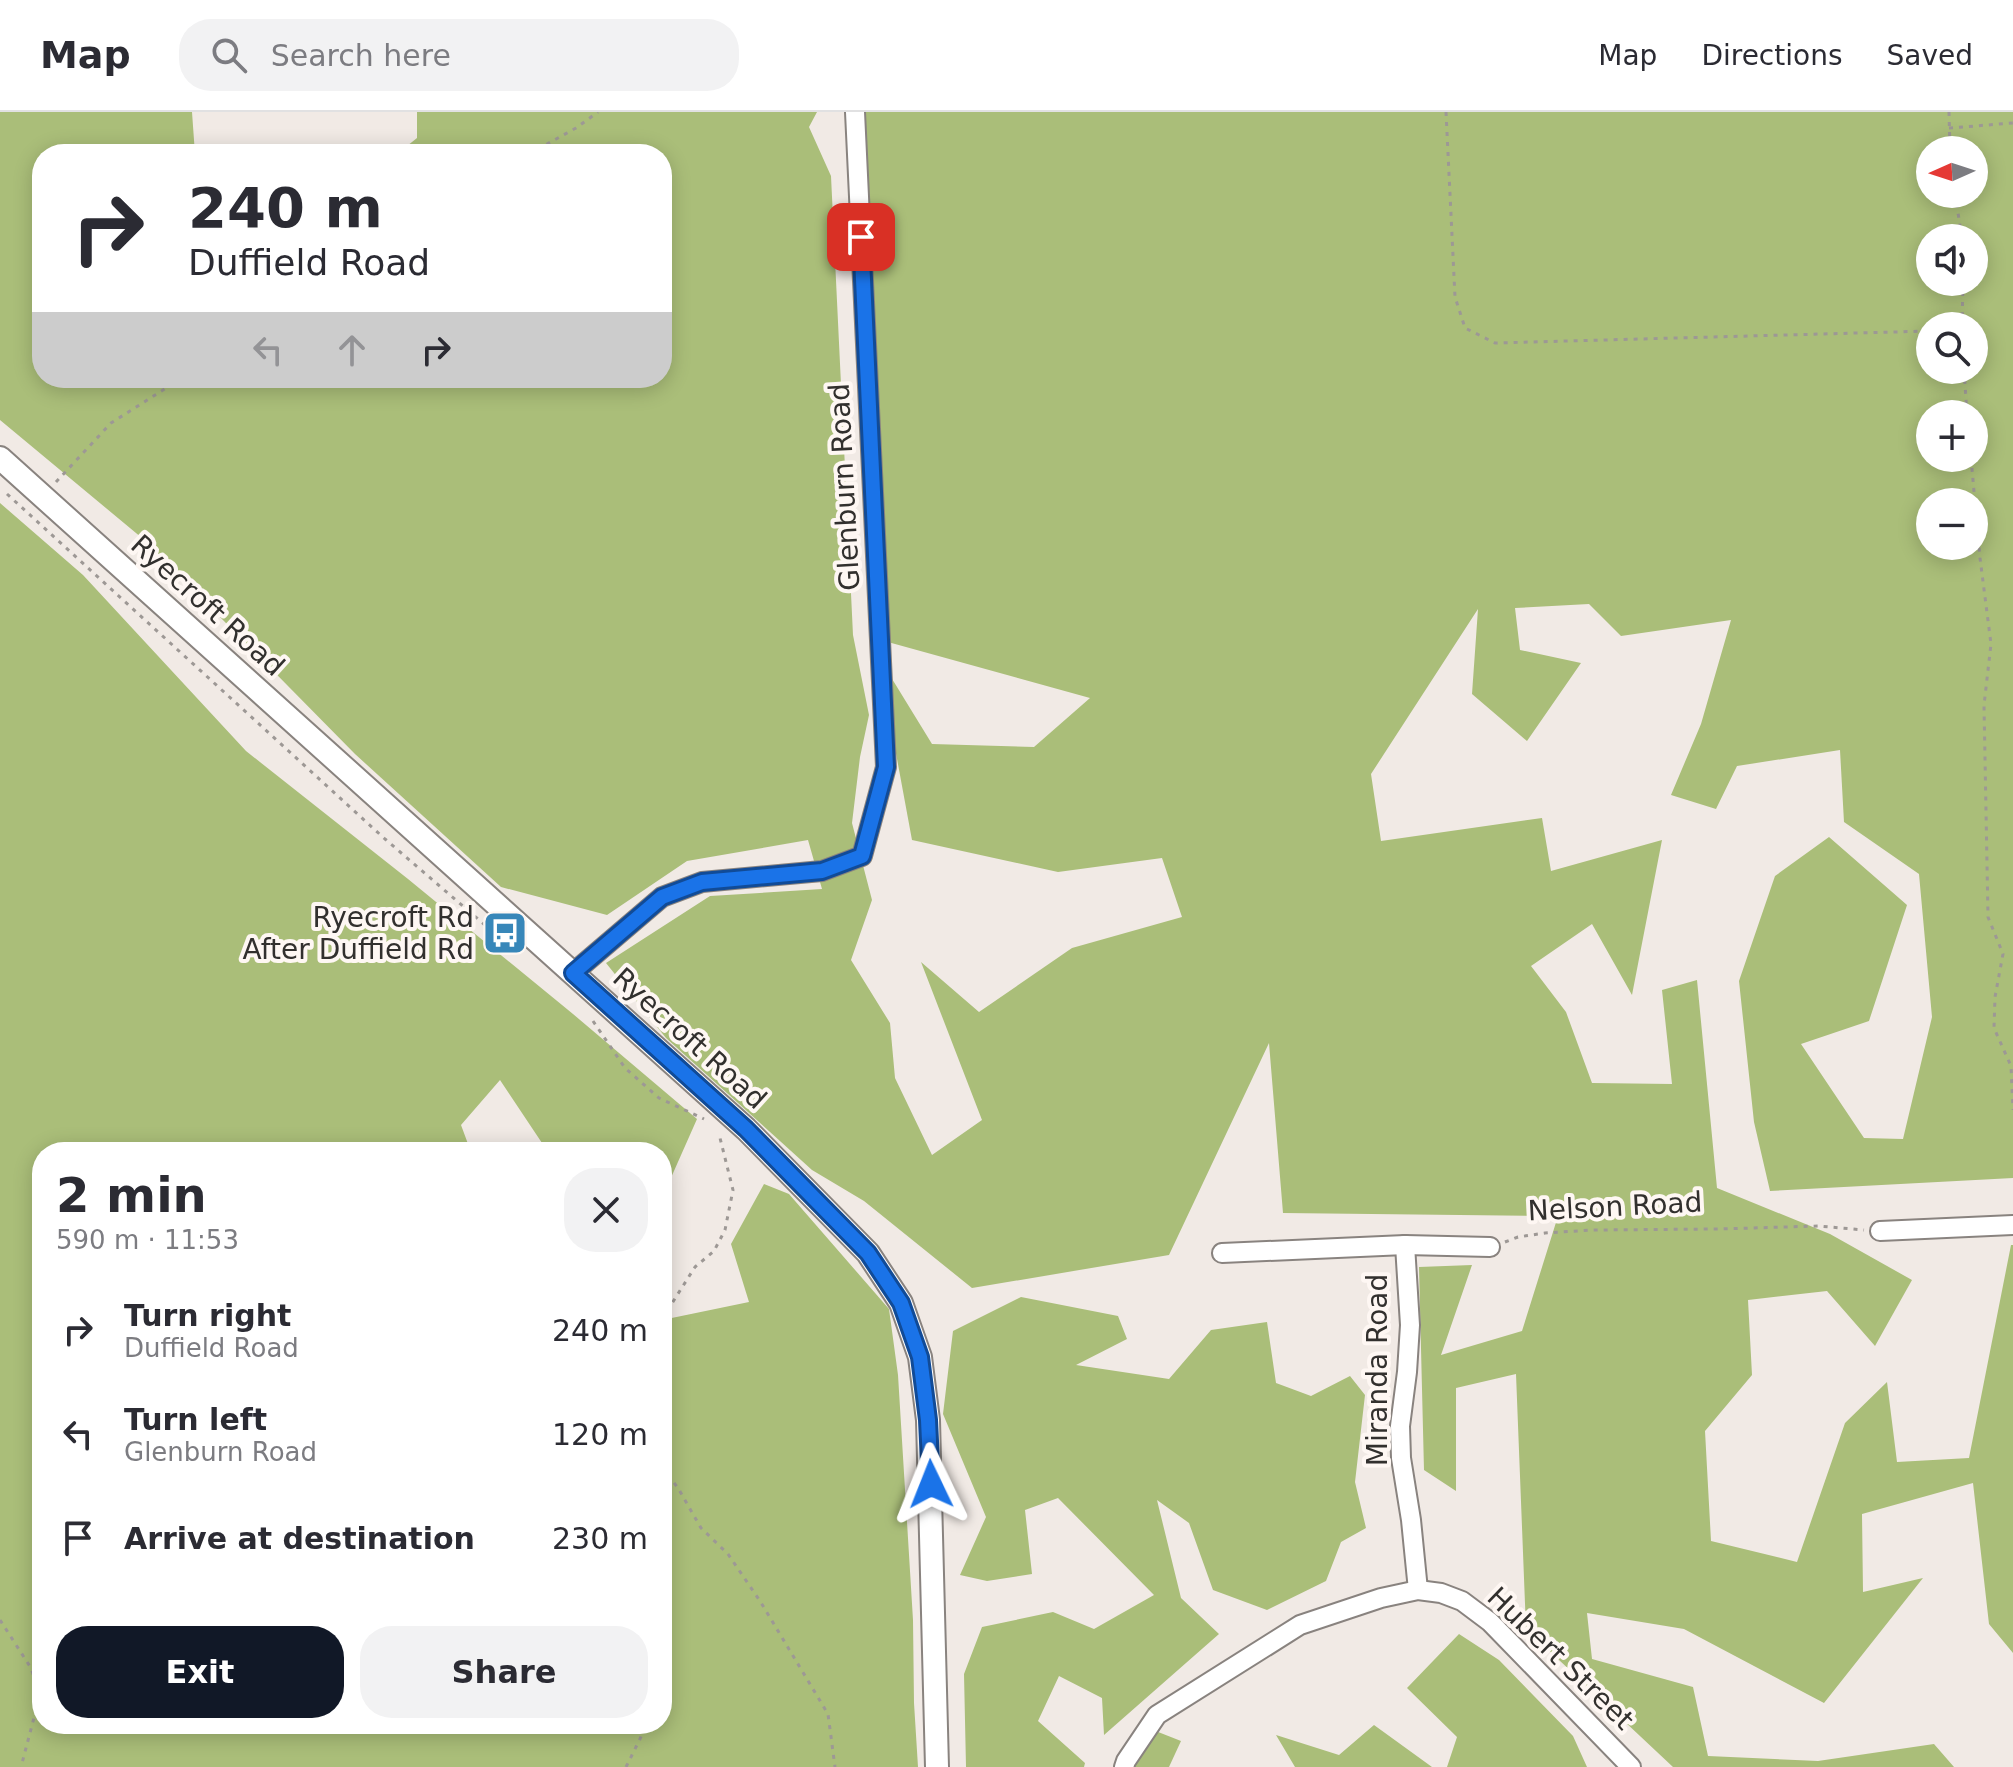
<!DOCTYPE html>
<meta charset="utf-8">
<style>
:root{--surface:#fff;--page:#f2f2f3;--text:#2b2b33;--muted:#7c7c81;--line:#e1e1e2;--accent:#111827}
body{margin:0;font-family:"DejaVu Sans",sans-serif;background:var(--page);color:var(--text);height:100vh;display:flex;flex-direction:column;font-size:30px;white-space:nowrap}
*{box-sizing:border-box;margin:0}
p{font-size:26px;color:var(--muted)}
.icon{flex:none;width:44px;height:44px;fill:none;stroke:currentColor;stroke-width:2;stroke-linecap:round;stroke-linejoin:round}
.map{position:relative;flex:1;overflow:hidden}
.sheet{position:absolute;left:32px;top:1030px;width:640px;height:592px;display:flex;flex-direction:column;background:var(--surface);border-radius:32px;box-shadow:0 4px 20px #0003}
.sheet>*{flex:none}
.banner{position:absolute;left:32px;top:32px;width:640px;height:244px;border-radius:32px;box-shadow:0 4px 20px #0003;background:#fff;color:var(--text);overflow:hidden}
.needle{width:52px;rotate:267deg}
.controls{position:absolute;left:1916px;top:24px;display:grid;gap:16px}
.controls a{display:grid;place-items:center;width:72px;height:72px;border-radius:50%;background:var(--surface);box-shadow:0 4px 20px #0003;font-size:40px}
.pin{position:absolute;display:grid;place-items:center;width:68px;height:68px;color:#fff;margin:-34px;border-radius:16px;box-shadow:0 4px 12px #0006}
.me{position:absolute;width:88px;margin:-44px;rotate:358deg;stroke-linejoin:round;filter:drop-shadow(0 0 6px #0008)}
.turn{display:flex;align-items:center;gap:28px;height:168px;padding:0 24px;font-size:36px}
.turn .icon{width:104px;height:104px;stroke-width:2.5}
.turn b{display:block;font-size:56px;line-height:68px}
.lanes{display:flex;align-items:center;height:76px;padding:0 24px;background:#0003;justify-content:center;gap:40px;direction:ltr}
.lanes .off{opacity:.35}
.round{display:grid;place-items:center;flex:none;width:84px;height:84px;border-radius:32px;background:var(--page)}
.summary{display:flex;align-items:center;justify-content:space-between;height:136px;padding:0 24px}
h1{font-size:48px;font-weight:800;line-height:60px}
.button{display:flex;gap:16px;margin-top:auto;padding:16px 24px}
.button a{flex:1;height:92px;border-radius:32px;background:var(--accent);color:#fff;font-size:32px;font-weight:800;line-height:92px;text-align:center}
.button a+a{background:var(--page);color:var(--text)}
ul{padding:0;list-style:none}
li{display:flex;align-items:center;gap:24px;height:104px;padding:0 24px}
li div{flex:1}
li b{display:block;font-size:30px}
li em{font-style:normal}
header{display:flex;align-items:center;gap:48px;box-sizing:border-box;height:112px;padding:0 40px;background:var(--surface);border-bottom:2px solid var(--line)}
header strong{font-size:38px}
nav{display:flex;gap:44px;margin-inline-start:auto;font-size:28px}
.search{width:560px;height:72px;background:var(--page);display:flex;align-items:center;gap:20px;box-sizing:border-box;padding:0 28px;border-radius:32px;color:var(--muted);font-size:30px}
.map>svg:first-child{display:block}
.forest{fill:#aabe79;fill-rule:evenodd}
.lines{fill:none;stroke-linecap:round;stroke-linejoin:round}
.minor-casing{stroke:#89837f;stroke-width:22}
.tertiary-casing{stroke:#89837f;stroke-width:26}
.path{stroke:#9d9895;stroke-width:3;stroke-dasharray:4 6;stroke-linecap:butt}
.minor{stroke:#fff;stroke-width:18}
.tertiary{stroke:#fff;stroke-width:22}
.route-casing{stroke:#114b97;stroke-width:20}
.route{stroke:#1a73e8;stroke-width:14}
.labels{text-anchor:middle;stroke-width:8;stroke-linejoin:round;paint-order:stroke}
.street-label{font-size:28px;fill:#32302e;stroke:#fef7f3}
.poi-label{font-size:28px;fill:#32302e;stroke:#fef7f3;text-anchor:end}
</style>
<header>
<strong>Map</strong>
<div class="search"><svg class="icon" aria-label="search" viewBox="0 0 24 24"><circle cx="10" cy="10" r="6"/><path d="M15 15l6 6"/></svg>Search here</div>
<nav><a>Map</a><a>Directions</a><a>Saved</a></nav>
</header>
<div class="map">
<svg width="2013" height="1655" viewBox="0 0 2013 1655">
<rect width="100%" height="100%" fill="#f1eae5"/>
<g class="forest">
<path d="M0,0h192l3,42h-153v224h620v-224h-265l20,-16v-26h400l-8,15 22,49 22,459 16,80 -9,42 -8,66 20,77 -21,60 39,63 5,55 37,77 50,-35 -61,-158 58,50 93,-64 110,-31 -20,-59 -104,14 -146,-32 -34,-184 54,88 102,3 56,-49 -213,-59 -20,-527h1156v1066l-243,13 -16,-69 -15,-141 36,-105 54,-39 78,68 -38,116 -68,23 63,94 39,1 29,-122 -13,-143 -75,-52 -4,-72 -103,16 -21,43 -45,-14 30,-71 30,-104 -110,16 -32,-32 -74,4 5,42 61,13 -54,78 -55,-47 6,-85 -107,165 10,67 161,-23 9,53 111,-31 -30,155 -40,-71 -61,42 35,46 26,71 80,1 -10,-94 35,-10 20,208 113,46 82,46 -37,66 -48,-55 -79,9 4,75 -47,56 6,110 86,21 48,-139 42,-41 10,80 72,-4 42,-213h2v408l-24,-29 -16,-141 -111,31 1,78 60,-14 -99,125 -140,-74 -97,-16 5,46 101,28 15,69 110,5 116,-17 20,23h-281l-147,-138 -10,-255 -60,14v103l-32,-21 -5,-203 53,-2 -31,90 81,-24 36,-115 -275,-3 -14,-170 -100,212 -197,33 -108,-87 -52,-31 -146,-132 -60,-75 104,-67 112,-7 -14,-49 -121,21 -80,54 -106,-28 -146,-133 -213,-216 -142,-118zM1930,38h44v44h-44zM1930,126h44v44h-44zM1930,214h44v44h-44zM1930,302h44v44h-44zM1930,390h44v44h-44z"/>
<path d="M0,391l83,72 163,176 162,128 165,135 124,105 -31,70 -4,1v-38h-114l-48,-72 -39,45 10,27h-429v572h620v-404l87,-18 -18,-58 33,-60 25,10 100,115 9,66 15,245 1,83 4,64h-918z"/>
<path d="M1021,1185l97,19 9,23 -51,26 93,14 42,-49 56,-8 9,61 35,13 39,-20 15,19 -10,87 11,46 -25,14 -15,39 -59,29 -54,-20 -24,-67 -32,-23 24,98 38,36 -115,101 -2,-37 -43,-22 -21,45 47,42 -1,4h-118l-2,-93 18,-47 71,-15 41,17 60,-34 -96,-97 -33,12 7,64 -45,7 -27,-6 26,-58 -43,-103 10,-83z"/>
<path d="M1459,1522l40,26 74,76 14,31h-140l10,-30 -50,-49z"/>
<path d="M1374,1613l58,42h-137l-19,-32 63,20z"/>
<path d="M1148,1616l33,13 -12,26h-37z"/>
</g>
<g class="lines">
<g class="minor-casing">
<g id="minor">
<path d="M573,861l89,-76 40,-15 120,-11 40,-15 24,-89 -31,-655"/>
<path d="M1880,1119l133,-6"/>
<path d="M1405,1133l5,80 -3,47 -7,54 1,32 10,62 7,70"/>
<path d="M1222,1141l183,-8 85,2"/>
<path d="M1124,1655l2,-6 31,-46 143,-90 81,-27 37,-8 23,3 21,8 28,21 141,145"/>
</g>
</g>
<g class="tertiary-casing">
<path id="tertiary" d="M0,346l746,671 122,124 33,50 19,54 8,63 9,347"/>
</g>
<g class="path">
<path d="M1446,0l9,185 10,31 30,15 435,-12"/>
<path d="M1949,0l1,38"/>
<path d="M1949,16l64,-5"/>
<path d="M529,42l47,-26 22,-16"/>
<path d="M1955,82l7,44"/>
<path d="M1962,214l1,-44"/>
<path d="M1964,258l3,44"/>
<path d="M1971,346l9,100 11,86 -7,61 4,212 15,37 -8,43 -1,31 17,38 2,44"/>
<path d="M56,370l55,-59 71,-45"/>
<path d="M7,382l378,345 122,105"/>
<path d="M593,909l32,47 34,30 45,21"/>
<path d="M1505,1130l13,-5 27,-4 47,-3 127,-1 99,-3 46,4"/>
<path d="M662,1207l33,-52 19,-16 11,-21 8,-40 -14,-56"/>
<path d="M662,1355l16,21 23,40 27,26 32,47 68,113 7,53"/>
<path d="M0,1508l31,48 9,27 -19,72"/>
<path d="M34,1559l8,7"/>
<path d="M626,1655l14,-28 6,-15"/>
</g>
<use href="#minor" class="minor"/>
<use href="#tertiary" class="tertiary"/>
</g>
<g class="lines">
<g class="route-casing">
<path id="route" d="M861,125l25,530 -24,89 -40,15 -120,11 -40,15 -89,76 173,156 122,124 33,50 19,54 8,63 3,64"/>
</g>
<use href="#route" class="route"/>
</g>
<defs>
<g id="bus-square" transform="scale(2.3)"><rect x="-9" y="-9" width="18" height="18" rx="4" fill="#3887b9" stroke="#fef7f3"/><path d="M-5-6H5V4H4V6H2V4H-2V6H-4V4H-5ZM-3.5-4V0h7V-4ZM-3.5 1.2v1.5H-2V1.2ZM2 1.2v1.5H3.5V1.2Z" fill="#fff"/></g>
</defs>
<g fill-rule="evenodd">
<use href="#bus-square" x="505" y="821"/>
</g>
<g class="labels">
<g class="street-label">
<text transform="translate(844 375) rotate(-93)" y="10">Glenburn Road</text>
<text transform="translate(208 493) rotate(42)" y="10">Ryecroft Road</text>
<text transform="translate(690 926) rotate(42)" y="10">Ryecroft Road</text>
<text transform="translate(1615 1094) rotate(-3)" y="10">Nelson Road</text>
<text transform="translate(1377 1258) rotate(-90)" y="10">Miranda Road</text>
<text transform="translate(1561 1546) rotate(44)" y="10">Hubert Street</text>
</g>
<g class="poi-label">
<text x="474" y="815">Ryecroft Rd<tspan x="474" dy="32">After Duffield Rd</tspan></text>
</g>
</g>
</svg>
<div class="controls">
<a><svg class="needle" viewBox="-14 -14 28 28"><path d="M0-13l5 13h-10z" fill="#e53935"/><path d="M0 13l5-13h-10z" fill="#7c7c81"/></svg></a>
<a><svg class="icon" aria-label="sound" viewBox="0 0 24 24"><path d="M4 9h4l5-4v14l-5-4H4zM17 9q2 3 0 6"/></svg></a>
<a><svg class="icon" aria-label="search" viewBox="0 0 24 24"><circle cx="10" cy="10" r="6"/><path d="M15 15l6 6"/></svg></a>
<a>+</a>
<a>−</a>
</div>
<div class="pin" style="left:861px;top:125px;background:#d93025"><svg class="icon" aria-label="arrive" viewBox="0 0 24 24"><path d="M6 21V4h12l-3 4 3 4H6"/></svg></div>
<svg class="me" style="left:931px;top:1372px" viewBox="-20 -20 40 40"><path d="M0-17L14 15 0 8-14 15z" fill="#1a73e8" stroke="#fff" stroke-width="4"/></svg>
<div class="banner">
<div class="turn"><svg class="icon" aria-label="right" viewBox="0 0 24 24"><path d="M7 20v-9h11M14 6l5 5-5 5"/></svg><div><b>240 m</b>Duffield Road</div></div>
<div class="lanes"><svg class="icon off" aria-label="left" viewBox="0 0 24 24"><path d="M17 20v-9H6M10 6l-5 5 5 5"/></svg><svg class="icon off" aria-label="ahead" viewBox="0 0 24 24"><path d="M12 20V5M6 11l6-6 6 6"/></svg><svg class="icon" aria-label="right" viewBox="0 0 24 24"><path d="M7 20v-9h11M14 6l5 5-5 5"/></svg></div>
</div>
<section class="sheet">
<div class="summary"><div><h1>2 min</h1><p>590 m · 11:53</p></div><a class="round"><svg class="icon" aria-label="close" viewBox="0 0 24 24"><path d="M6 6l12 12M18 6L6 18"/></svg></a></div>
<ul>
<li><svg class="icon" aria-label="right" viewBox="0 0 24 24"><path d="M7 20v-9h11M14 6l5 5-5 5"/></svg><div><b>Turn right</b><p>Duffield Road</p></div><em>240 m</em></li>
<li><svg class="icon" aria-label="left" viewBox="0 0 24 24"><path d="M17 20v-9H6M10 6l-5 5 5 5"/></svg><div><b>Turn left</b><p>Glenburn Road</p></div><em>120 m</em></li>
<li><svg class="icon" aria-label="arrive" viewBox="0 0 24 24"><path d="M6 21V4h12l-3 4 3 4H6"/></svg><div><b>Arrive at destination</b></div><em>230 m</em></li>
</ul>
<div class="button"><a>Exit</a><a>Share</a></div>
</section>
</div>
